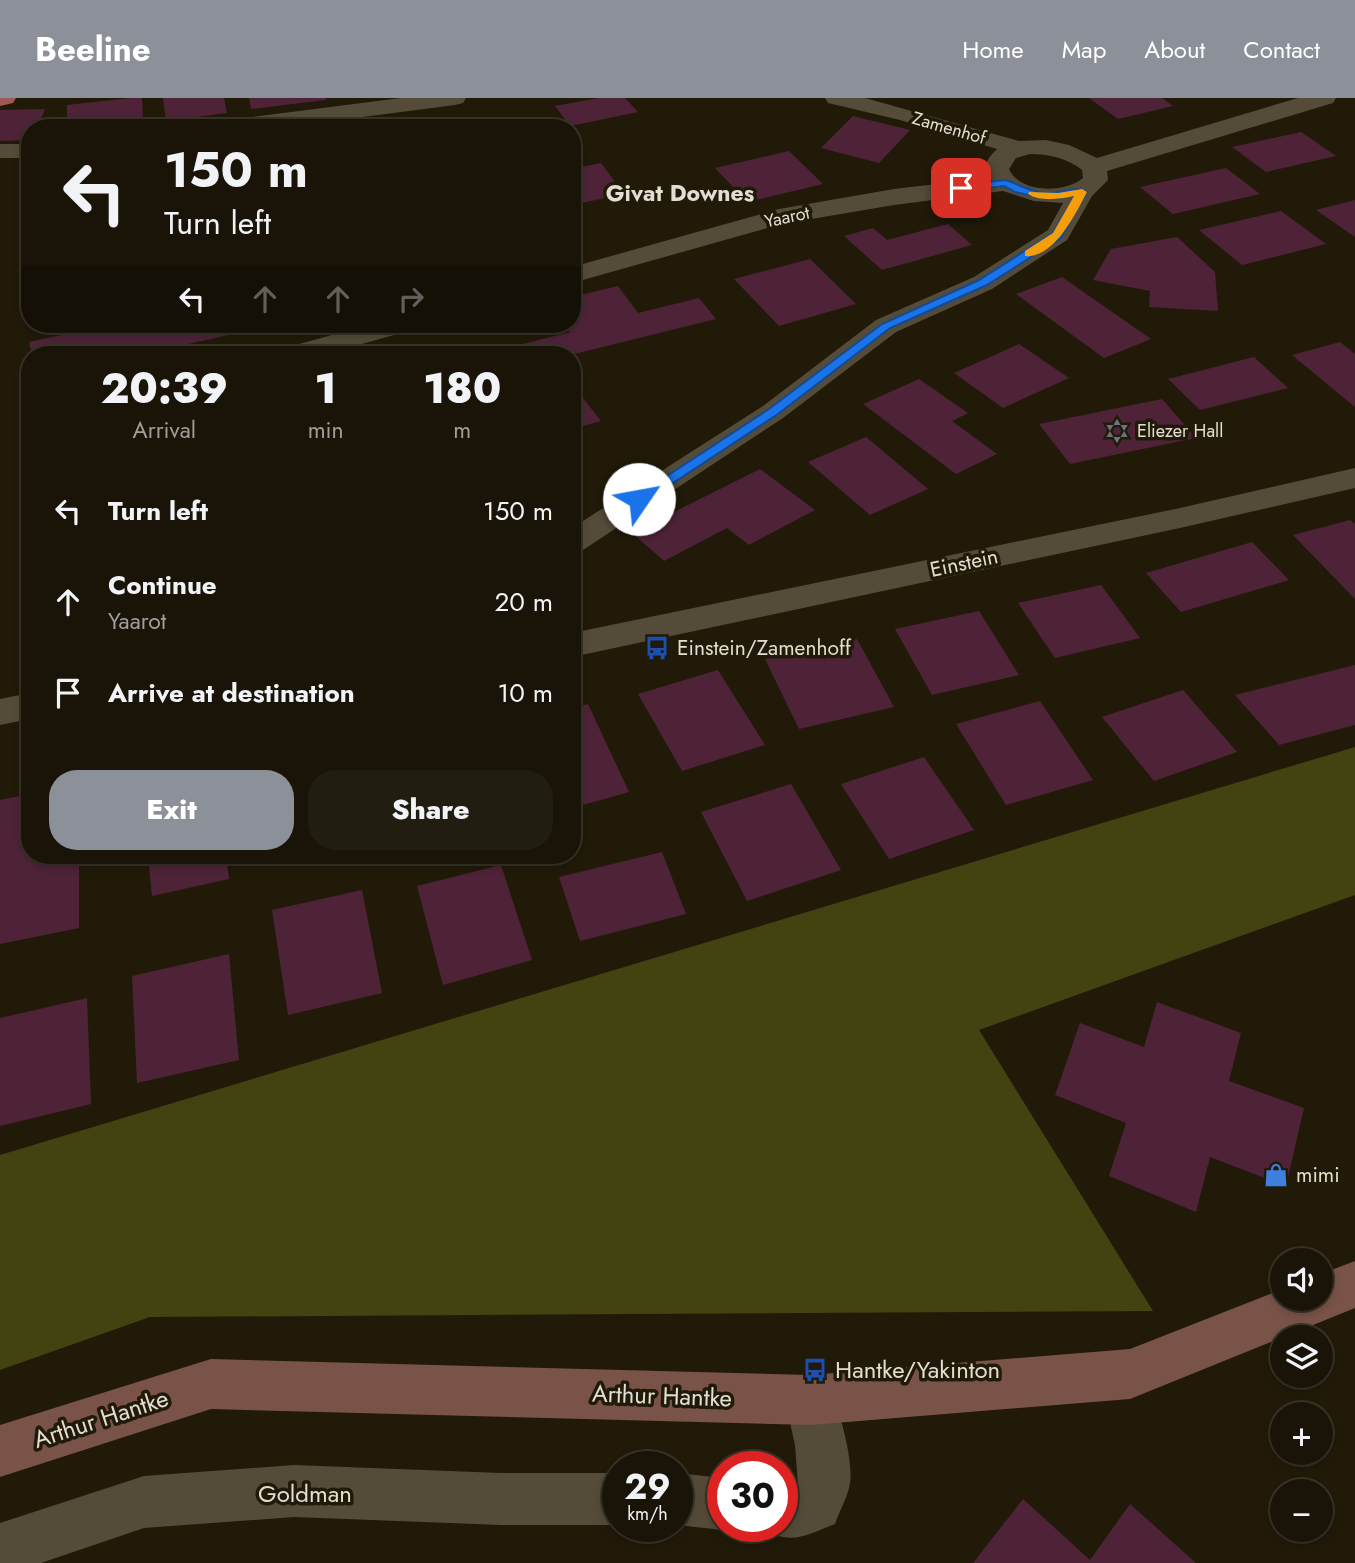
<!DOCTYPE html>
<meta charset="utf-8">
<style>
:root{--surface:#191407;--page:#221d11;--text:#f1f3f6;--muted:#9f9e9b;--line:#373328;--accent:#8c9099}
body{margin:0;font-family:Jost,sans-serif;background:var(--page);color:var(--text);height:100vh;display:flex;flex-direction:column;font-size:26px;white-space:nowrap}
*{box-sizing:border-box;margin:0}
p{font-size:23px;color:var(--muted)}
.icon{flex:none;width:38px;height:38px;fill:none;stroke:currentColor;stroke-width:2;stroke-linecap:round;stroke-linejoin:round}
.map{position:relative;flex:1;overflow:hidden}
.sheet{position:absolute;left:21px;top:248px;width:560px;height:518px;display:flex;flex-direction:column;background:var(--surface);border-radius:28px;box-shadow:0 4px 10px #0003,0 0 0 2px var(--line)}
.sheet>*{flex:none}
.top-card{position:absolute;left:21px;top:21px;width:560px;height:214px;border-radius:28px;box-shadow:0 4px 10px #0003,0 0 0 2px var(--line);background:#191407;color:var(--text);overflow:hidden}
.fabs{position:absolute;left:1270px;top:1150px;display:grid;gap:14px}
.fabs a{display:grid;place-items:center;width:63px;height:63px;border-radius:50%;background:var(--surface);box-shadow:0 4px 10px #0003,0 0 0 2px var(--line);font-size:35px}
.speed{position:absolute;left:602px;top:1353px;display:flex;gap:14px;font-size:35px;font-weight:700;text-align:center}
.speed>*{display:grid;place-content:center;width:91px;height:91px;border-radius:50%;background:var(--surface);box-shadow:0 4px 10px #0003,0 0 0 2px var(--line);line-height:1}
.speed small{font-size:18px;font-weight:400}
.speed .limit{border:10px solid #d22;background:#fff;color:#111}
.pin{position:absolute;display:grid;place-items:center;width:60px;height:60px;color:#fff;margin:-30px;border-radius:14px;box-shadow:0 4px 10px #0006}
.me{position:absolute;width:77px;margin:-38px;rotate:57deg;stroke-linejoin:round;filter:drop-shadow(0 0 5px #0008)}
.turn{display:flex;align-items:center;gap:24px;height:147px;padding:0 28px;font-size:32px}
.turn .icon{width:91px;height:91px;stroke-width:2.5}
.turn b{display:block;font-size:49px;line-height:60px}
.lanes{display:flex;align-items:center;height:66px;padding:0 28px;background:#0003;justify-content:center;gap:35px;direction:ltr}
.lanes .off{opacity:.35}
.eta{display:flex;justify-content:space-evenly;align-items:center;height:119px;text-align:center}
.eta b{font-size:42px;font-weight:800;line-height:49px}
.primary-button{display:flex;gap:14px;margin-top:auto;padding:14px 28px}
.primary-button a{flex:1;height:80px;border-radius:28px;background:var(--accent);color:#fff;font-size:28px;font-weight:800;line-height:80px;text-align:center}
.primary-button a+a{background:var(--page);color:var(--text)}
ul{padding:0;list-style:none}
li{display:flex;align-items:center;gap:21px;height:91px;padding:0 28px}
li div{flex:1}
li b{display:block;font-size:26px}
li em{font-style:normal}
header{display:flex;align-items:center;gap:42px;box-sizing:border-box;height:98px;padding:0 35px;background:var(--accent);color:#fff}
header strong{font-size:33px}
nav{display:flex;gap:38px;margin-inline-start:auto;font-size:24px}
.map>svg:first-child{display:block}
.forest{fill:#424310}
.building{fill:#4e2338}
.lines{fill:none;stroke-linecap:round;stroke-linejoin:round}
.street{fill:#544c39;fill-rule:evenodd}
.secondary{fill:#7a5348;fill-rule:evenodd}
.primary{fill:#9f5a58;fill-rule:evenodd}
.route{fill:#1a73e8;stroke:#114b97;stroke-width:2}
.slow{fill:#f59e0b}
.labels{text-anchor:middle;stroke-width:7;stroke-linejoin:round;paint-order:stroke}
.far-street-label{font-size:18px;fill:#e2ded3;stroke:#211a09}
.far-poi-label{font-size:18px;fill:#e2ded3;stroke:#211a09;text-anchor:start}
.street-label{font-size:21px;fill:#e2ded3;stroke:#211a09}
.poi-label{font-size:21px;fill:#e2ded3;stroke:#211a09;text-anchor:start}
.far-district-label{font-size:23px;font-weight:bold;fill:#e2ded3;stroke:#211a09}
.near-poi-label{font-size:24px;fill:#e2ded3;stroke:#211a09;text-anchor:start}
.near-street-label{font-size:24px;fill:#e2ded3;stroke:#211a09}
</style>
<header>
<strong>Beeline</strong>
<nav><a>Home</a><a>Map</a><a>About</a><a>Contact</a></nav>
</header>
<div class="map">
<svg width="1355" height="1465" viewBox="0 0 1355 1465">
<rect width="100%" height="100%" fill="#211a09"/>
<path class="forest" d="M1355,649v148l-376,135 174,281 -1003,6 -150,53v-215z"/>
<g class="building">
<path d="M130,0h12l1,26 -30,4h-46v-23z"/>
<path d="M163,0h61l3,15 -61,8z"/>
<path d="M249,0h77v2l-75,9z"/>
<path d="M599,0h26l13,14 -68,14 -15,-20z"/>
<path d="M1089,0h73l11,8 -55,13z"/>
<path d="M45,11l-8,19h-7v12l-30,1v-31z"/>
<path d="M853,18l57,14 -31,33 -58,-15z"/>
<path d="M516,21l5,9h-52v-2z"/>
<path d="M1301,34l35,24 -70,16 -34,-25z"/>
<path d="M789,53l34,33 -76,18 -32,-34z"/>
<path d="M601,65l23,31 -52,11v-36z"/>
<path d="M1226,70l34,26 -87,20 -33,-27z"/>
<path d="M1355,102v37l-39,-27z"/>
<path d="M1281,113l45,33 -84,21 -43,-35z"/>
<path d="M948,126l24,21 -90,25 -38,-34 29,-8 14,12z"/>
<path d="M1177,139l38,35 3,39 -69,-4 1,-16 -57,-11 18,-31z"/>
<path d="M810,161l46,45 -77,22 -45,-47z"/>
<path d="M1062,179l89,62 -47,19 -88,-64z"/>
<path d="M618,188l20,27 61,-15 17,21 -146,36h-91l91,-23 -6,-8h8v-27z"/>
<path d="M111,226h122l4,9 -97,22h-108l-3,-13z"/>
<path d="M1340,244l15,12v53l-63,-52z"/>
<path d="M1019,246l50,34 -66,30 -49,-35z"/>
<path d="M1254,259l34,31 -88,22 -32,-31z"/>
<path d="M919,281l49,34 -16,8 45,33 -41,20 -93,-70z"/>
<path d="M579,295l22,28 -29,8v-34z"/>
<path d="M1162,301l34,39 -126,26 -31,-40z"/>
<path d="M866,339l62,52 -58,26 -62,-53z"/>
<path d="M760,371l55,41 -66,35 -22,-17 -63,33 -32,-28z"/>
<path d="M1350,422l5,4v75l-62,-64z"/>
<path d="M1252,444l37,38 -108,32 -35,-39z"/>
<path d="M1101,487l39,53 -85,20 -37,-55z"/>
<path d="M979,513l40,64 -87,20 -37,-66z"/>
<path d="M857,541l37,68 -95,22 -34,-70z"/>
<path d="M1355,567v60l-76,20 -44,-50z"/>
<path d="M718,572l47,75 -83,26 -44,-77z"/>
<path d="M1183,592l54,62 -83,29 -52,-64z"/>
<path d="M1040,603l53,79 -87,25 -50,-81z"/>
<path d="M588,606l41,88 -57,16v-100z"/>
<path d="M924,659l50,73 -85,29 -48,-75z"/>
<path d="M791,686l50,86 -94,31 -46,-89z"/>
<path d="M30,696v62h49v72l-79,16v-144z"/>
<path d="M662,754l24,62 -106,27 -21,-64z"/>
<path d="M148,758h78l3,23 -77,17z"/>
<path d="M501,767l31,95 -89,25 -26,-99z"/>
<path d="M362,792l20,103 -94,22 -16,-105z"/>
<path d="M229,856l10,106 -102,23 -5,-107z"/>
<path d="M87,900l4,106 -91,22v-108z"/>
<path d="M1157,904l84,31 -12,48 75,27 -18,78 -76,-29 -14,55 -87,-36 17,-53 -71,-28 25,-72 64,24z"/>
<path d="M1023,1401l67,61 40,-56 66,59h-223z"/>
</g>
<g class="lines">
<g class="street">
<path d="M401,0h65l-3,5 -8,2 -177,23h-69l4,-5 8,-2z"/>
<path d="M825,0h40l154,43 27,-1 23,5 28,13 201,-60h38l-3,5 -226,68 1,9 -16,16 -25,44 -75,49 -96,43 -113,86 -200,132 -11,4v-26l191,-122 113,-86 98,-43 74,-47 15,-27 -29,-2 -31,-10 -109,14 -112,19 -210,59v-16l207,-58 115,-20 94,-11c-6,-13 0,-20 9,-29l-97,-29 -72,-17zM1030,56c19,0 37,4 52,16l1,8c-17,15 -63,16 -74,-9l7,-11z"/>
<rect x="0" y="46" width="30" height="14"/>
<path d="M372,226h44l-4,6 -90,25h-45l4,-6z"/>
<path d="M1355,370v20l-175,40 -608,129v-24l608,-125z"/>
<path d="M30,595v26l-30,6v-26z"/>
<path d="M810,1277l18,7c10,24 28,82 21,106 -3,12 -10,24 -14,36 -31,12 -40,20 -72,7l-2,-5h21v-40l16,-1 -3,-40 -10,-45 7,-18z"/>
<path d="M294,1367l207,8h117v52h-117l-207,-8 -150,11 -103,35h-41v-40l144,-47z"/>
<path d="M677,1375l46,5v48h11l-11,4 -46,-5z"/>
</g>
<path class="secondary" d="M1355,1163v47l-225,91 -320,26 -599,-16 -211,68v-52l211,-66 599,16 320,-26 153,-60v9h38v-24z"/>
<path class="primary" d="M0,0h16l-3,5 -13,3z"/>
</g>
<path class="route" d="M1006,82c14,5 27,13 43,13 12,0 28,-8 38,-1l-26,46 -74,47 -97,43 -112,86 -134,88h-9v-5l134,-88 113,-85 97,-44 74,-47 22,-37 -27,3 -33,-7 -11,-6 -43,5 -5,-3 5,-3z"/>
<path class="slow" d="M1082,91l5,3c-11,21 -33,67 -62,64v-5l28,-18 21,-37c-14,3 -34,6 -46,-2l1,-2 30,1z"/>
<defs>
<g id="synagogue-bare" transform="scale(1.89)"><path d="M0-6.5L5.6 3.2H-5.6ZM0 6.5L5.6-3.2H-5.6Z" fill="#6b7280" stroke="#211a09" stroke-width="2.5" paint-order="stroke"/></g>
<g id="bus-bare" transform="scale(1.89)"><path d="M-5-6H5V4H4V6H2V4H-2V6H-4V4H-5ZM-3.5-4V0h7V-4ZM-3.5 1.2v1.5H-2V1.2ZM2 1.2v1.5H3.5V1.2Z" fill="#1a4fb4" stroke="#211a09" stroke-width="2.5" paint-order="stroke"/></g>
<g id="shop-bare" transform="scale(1.89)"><path d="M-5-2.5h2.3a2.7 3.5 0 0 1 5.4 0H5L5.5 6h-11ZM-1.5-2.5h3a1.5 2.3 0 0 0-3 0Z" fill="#3f7fe0" stroke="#211a09" stroke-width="2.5" paint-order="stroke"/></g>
</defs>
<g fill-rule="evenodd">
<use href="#synagogue-bare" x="1117" y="333"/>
<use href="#bus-bare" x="657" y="550"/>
<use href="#shop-bare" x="1276" y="1077"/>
<use href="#bus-bare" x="815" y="1272"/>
</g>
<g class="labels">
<g class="far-street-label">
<text transform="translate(949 30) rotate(16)" y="6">Zamenhof</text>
<text transform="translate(787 119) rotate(-12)" y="6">Yaarot</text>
</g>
<g class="far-poi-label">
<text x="1137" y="339">Eliezer Hall</text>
</g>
<g class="street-label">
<text transform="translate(964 465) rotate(-12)" y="7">Einstein</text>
</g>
<g class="poi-label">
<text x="677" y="557">Einstein/Zamenhoff</text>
<text x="1296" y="1084">mimi</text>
</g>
<g class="far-district-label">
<text x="680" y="103">Givat Downes</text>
</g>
<g class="near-poi-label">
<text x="835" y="1280">Hantke/Yakinton</text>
</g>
<g class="near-street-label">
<text transform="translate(662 1298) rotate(2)" y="8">Arthur Hantke</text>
<text transform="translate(101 1321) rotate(-18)" y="8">Arthur Hantke</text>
<text x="305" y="1404">Goldman</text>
</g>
</g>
</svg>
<div class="fabs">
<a><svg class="icon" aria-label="sound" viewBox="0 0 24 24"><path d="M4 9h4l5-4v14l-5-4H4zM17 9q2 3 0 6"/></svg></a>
<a><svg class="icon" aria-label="layers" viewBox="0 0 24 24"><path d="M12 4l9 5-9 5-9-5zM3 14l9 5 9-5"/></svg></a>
<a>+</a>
<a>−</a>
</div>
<div class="speed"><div>29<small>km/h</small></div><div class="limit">30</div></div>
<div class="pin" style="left:961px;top:90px;background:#d93025"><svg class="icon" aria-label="arrive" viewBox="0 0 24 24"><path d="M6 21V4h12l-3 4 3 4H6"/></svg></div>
<svg class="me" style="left:639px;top:401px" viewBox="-20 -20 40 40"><circle r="19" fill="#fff"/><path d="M0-13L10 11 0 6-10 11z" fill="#1a73e8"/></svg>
<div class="top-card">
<div class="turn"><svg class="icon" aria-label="left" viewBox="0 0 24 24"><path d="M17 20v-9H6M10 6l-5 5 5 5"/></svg><div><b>150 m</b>Turn left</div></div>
<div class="lanes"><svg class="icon" aria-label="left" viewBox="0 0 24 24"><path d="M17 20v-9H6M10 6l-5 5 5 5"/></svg><svg class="icon off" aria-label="ahead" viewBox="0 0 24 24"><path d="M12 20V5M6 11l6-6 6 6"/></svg><svg class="icon off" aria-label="ahead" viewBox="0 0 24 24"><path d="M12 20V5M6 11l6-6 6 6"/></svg><svg class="icon off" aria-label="right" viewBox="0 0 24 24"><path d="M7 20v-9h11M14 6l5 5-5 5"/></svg></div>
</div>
<section class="sheet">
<div class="eta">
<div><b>20:39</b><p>Arrival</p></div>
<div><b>1</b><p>min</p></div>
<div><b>180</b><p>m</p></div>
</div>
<ul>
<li><svg class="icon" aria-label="left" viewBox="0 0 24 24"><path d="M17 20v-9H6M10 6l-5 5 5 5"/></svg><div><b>Turn left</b></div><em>150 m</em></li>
<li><svg class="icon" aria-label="ahead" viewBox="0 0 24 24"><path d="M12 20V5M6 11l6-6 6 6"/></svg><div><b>Continue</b><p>Yaarot</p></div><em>20 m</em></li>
<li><svg class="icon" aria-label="arrive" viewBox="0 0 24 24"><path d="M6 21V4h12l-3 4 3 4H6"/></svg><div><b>Arrive at destination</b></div><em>10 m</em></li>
</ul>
<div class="primary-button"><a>Exit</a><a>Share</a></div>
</section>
</div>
